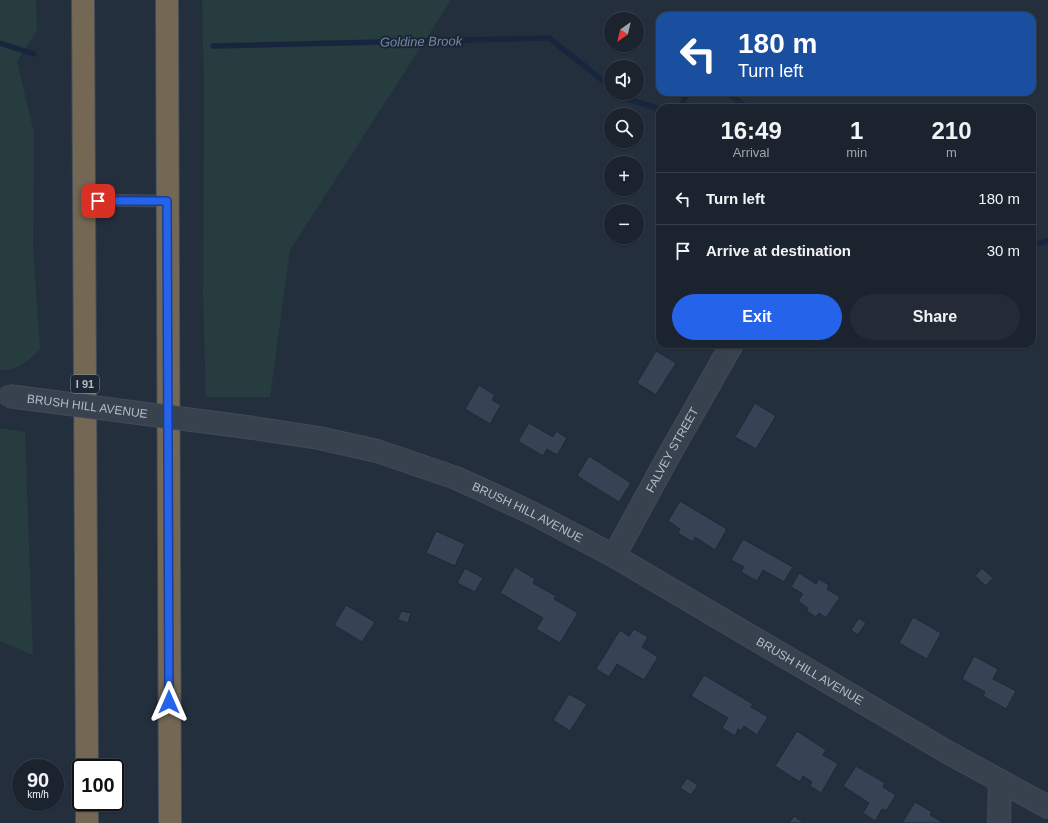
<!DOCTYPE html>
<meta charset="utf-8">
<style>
:root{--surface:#1b232e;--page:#242b36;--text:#f1f3f6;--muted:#a0a4aa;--line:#39404a;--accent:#2563eb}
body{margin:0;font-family:Arial,sans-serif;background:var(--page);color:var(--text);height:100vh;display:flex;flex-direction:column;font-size:15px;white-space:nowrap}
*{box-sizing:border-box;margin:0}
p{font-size:13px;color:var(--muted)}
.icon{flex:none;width:22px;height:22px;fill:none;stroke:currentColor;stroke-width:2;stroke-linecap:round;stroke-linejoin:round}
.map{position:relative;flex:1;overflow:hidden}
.details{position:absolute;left:656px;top:104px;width:380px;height:244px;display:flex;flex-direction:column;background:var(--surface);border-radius:12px;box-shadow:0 1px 3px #0004,0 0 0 1px var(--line)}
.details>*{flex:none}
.banner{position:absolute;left:656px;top:12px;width:380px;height:84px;border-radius:12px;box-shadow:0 1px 3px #0004,0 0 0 1px var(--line);background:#1a4fa0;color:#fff;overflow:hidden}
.needle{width:26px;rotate:214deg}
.buttons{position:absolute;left:604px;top:12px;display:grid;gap:8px}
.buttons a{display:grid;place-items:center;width:40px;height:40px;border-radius:50%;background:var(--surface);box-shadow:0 1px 3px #0004,0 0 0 1px var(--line);font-size:20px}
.speed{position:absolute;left:12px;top:759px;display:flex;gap:8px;font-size:20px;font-weight:700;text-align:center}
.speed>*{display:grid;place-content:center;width:52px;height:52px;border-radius:50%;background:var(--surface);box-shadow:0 1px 3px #0004,0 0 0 1px var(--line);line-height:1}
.speed small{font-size:10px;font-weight:400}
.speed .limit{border:2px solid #111;border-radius:6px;background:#fff;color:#111}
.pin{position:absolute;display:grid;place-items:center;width:34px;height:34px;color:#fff;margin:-17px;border-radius:8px;box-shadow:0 2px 6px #0006}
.me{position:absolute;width:44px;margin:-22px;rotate:0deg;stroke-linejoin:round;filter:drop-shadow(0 0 3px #0008)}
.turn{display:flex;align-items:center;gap:14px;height:84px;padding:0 16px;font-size:18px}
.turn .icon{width:52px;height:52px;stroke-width:2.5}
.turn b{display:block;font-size:28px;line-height:34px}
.eta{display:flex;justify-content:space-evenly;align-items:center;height:68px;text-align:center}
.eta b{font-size:24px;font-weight:700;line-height:28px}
.action{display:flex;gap:8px;margin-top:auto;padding:8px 16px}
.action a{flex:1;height:46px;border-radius:24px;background:var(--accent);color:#fff;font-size:16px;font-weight:700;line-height:46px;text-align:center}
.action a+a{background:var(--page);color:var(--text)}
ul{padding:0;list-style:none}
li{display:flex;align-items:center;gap:12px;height:52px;padding:0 16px;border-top:1px solid var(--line)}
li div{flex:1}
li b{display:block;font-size:15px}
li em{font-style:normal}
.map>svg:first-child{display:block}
.green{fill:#263c3f}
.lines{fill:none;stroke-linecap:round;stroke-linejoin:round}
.stream{stroke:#17263c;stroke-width:5.5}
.building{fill:#364354;stroke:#1f2835}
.service-casing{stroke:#414a57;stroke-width:13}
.minor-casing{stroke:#414a57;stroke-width:24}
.tertiary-casing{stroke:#414a57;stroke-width:24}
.motorway-casing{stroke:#434c59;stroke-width:24}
.service{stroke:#38414e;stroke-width:11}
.minor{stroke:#38414e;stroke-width:22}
.tertiary{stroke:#38414e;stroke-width:22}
.motorway{stroke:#746855;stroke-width:22}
.tertiary-bridge-casing{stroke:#414a57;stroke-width:24;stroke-linecap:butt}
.tertiary-bridge{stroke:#38414e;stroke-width:22}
.route-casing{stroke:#184099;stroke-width:10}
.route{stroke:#2563eb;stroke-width:7}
.labels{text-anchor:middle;stroke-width:4;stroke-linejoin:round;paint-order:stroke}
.shield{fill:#1d2633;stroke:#878f9c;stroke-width:1}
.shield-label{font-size:11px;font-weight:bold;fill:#b4bcc9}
.street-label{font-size:12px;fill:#b4bcc9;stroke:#1d2633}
.water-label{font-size:13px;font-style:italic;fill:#6d86a8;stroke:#1d2633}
</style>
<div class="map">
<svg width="1048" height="823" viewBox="0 0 1048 823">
<rect width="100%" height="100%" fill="#242f3e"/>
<g class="green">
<path d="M0,0h36l1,30 -20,31 17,72 -1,113 7,103c-11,11 -23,23 -40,21z"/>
<path d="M202,0h249l-161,250 -20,147h-64l-3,-101 1,-208z"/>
<path d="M0,428l25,4 8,223 -33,-14z"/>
</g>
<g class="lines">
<g class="stream">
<path d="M0,43l34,11"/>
<path d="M213,46l336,-8 62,49"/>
<path d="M727,92l20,16"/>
<path d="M618,93l6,5 36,11"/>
<path d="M681,108l6,-16"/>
<path d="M1032,245l16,-4"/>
</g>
</g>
<g class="building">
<path d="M802,344h17l-4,7z"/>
<path d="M656,351l20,12 -20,32 -19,-12z"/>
<path d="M479,385l16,10 -3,5 9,5 -11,19 -25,-15z"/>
<path d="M755,403l21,13 -20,33 -21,-12z"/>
<path d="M529,423l24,14 3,-6 11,7 -10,17 -10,-6 -4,7 -25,-15z"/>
<path d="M589,456l42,27 -12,19 -42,-26z"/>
<path d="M680,501l47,28 -12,21 -20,-13 -2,5 -15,-9 2,-4 -12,-8z"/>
<path d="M436,531l29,13 -10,22 -29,-13z"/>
<path d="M743,539l50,28 -9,15 -21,-12 -6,11 -16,-9 3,-5 -13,-7z"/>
<path d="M515,567l20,12 -2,4 23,13 -2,3 24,14 -18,30 -24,-14 7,-11 -43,-25z"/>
<path d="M465,568l18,10 -8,14 -18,-9z"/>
<path d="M982,568l11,10 -7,8 -11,-10z"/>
<path d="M799,573l17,11 3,-5 10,6 -2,4 13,8 -14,21 -7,-5 -3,4 -9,-6 1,-3 -10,-7 5,-7 -12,-7z"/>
<path d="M346,605l29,17 -13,20 -28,-17z"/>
<path d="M401,611l10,2 -3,10 -10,-3z"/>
<path d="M913,617l28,16 -14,26 -28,-16z"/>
<path d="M859,618l7,5 -8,12 -7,-5z"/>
<path d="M634,629l14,8 -6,10 16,10 -14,23 -27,-16 -8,13 -13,-8 24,-39 9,6z"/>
<path d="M974,656l24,13 -5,10 23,12 -10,18 -23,-13 2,-4 -23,-13z"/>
<path d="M704,675l49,29 -2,3 17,10 -11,18 -13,-9 -3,5 -3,-2 -3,7 -13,-8 6,-10 -37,-22z"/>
<path d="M569,694l18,10 -17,27 -17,-11z"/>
<path d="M797,731l29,19 -3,5 15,9 -17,29 -11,-7 2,-4 -9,-6 -3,6 -25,-16z"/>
<path d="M856,766l29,17 -2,4 13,8 -10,16 -4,-2 -7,12 -12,-8 6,-10 -26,-17z"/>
<path d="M687,778l11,7 -7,10 -11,-7z"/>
<path d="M915,802l17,10 -2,3 14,8h-42z"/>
<path d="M794,816l10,7h-15z"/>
</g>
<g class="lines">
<g class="service-casing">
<path id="service" d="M84,200l83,1"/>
</g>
<g class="minor-casing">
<g id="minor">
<path id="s1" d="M614,556l54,-99 64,-113"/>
<path d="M999,823l1,-42"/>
</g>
</g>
<g class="tertiary-casing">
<g id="tertiary">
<path id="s2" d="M254,428l65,10 58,13 79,27 33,15 45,21 80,42 335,197 99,54"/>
</g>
</g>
<g class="motorway-casing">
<g id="motorway">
<path d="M83,0l4,768"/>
<path d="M167,0l3,823"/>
<path d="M87,802v21"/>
</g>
</g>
<use href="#service" class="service"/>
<use href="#minor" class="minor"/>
<use href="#tertiary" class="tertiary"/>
<use href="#motorway" class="motorway"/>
<g class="tertiary-bridge-casing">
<g id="tertiary-bridge">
<path id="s3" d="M8,396l246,32"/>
</g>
</g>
<use href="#tertiary-bridge" class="tertiary-bridge"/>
</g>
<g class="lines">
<g class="route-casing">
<path id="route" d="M98,201h69l2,501"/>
</g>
<use href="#route" class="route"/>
</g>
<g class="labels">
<rect class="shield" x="71" y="375" width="28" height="18" rx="3"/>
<g class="shield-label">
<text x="85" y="388">I 91</text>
</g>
<g class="street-label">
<text dy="4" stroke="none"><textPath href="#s3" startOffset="80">BRUSH HILL AVENUE</textPath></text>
<text dy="4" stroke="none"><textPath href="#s1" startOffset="121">FALVEY STREET</textPath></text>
<text dy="4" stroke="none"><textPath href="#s2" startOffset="288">BRUSH HILL AVENUE</textPath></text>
<text dy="4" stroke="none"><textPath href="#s2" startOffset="612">BRUSH HILL AVENUE</textPath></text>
</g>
<g class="water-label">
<text transform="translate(421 41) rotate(-1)" y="5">Goldine Brook</text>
</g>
</g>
</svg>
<div class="buttons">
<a><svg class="needle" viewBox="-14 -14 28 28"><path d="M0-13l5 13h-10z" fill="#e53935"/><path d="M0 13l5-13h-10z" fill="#a0a4aa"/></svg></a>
<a><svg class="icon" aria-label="sound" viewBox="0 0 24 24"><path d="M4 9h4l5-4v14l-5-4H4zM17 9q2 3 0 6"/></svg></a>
<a><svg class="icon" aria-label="search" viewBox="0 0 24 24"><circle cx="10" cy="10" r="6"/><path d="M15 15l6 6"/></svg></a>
<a>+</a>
<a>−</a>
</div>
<div class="speed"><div>90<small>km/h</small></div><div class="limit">100</div></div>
<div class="pin" style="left:98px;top:201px;background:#d93025"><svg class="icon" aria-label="arrive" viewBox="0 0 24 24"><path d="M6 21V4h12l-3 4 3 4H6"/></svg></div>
<svg class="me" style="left:169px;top:702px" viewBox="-20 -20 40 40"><path d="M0-17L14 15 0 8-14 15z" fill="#2563eb" stroke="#fff" stroke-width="4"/></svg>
<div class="banner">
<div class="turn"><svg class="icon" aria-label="left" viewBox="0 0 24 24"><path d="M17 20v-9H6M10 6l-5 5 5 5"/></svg><div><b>180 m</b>Turn left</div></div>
</div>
<section class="details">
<div class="eta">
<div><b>16:49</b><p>Arrival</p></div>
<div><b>1</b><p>min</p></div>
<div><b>210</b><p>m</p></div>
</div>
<ul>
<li><svg class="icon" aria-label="left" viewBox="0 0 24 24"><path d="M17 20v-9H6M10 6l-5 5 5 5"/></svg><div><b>Turn left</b></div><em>180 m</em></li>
<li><svg class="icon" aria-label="arrive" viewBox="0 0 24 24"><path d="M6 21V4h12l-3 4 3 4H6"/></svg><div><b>Arrive at destination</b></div><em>30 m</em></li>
</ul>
<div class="action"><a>Exit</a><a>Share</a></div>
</section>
</div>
